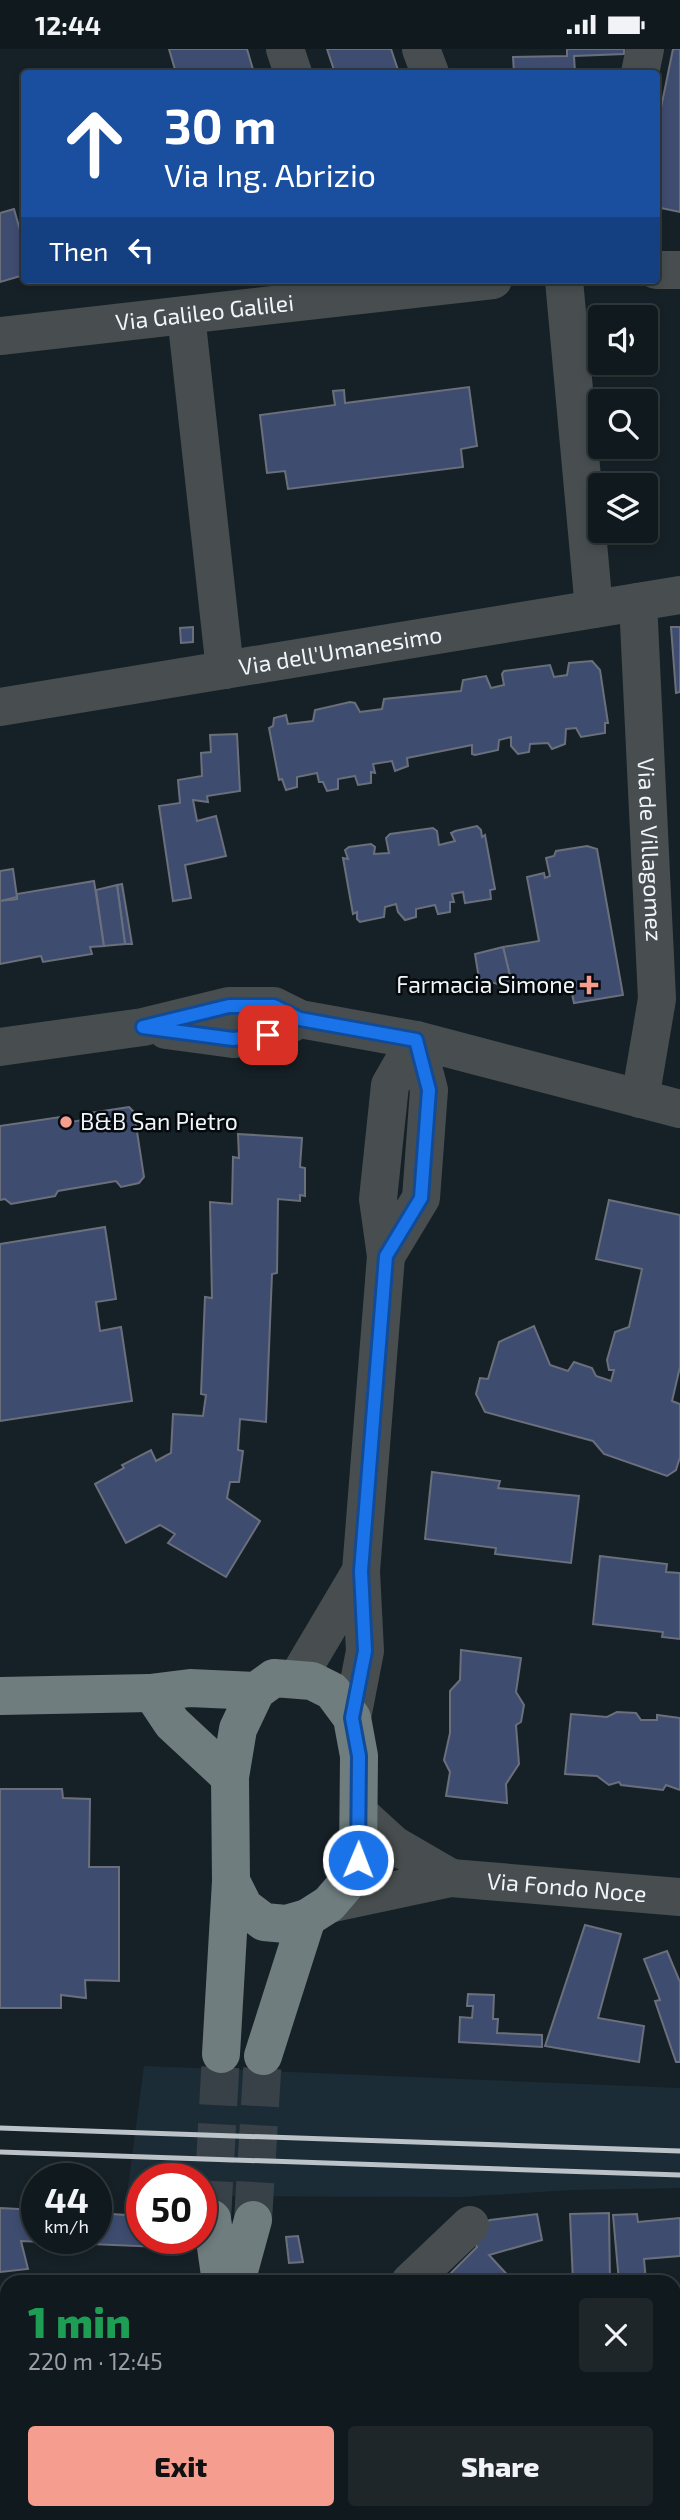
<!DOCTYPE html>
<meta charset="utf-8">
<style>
:root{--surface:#10191d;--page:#1e262a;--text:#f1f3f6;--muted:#9ca0a4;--line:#30383b;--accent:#f59d8e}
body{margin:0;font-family:"Exo 2",sans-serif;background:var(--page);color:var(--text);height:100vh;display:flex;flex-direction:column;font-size:26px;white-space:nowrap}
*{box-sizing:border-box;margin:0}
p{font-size:23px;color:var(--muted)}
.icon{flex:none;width:38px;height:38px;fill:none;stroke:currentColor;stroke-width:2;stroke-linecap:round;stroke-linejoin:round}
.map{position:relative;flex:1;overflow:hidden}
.drawer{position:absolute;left:0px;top:2226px;width:681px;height:245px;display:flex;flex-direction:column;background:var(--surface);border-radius:21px 21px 0 0;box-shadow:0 4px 10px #0003,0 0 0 2px var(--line)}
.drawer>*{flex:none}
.hud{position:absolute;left:21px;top:21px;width:639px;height:214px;border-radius:7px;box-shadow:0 4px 10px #0003,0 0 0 2px var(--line);background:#1a4fa0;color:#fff;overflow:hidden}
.fabs{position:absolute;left:588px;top:256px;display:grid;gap:14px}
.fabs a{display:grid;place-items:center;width:70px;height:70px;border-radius:7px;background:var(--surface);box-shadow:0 4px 10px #0003,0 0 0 2px var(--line);font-size:35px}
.speed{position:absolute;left:21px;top:2114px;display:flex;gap:14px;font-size:35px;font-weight:700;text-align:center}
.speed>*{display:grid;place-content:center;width:91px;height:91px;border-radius:50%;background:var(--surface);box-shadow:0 4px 10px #0003,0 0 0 2px var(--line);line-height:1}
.speed small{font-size:18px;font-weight:400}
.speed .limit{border:10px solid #d22;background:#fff;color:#111}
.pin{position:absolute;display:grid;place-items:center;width:60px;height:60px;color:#fff;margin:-30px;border-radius:14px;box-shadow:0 4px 10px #0006}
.me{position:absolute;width:77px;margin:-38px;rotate:1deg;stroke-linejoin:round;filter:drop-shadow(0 0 5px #0008)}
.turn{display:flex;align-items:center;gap:24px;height:147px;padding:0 28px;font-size:32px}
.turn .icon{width:91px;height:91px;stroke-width:2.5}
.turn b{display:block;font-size:49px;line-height:60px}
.then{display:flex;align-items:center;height:66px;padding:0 28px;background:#0003;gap:14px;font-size:26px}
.round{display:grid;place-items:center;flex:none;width:74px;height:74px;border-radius:7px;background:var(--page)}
.head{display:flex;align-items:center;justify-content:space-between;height:119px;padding:0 28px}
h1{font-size:42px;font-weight:800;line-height:52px;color:#1e9e55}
.action{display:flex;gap:14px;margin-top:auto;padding:14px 28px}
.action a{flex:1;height:80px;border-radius:7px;background:var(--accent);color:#111;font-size:28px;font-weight:800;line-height:80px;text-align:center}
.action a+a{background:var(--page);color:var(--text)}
.status{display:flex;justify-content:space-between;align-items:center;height:49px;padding:0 35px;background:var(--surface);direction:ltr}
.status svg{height:19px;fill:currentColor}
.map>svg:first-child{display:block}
.built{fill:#1b2c36}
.building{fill:#3e4c70;stroke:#6a6f7b;stroke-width:2}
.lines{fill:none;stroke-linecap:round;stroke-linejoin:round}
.major-tunnel{stroke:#374147;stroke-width:38;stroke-dasharray:38 19;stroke-linecap:butt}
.minor{stroke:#484e4f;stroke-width:38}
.major{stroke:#6f7d7f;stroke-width:38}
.rail{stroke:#bbc2c8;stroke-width:5}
.route-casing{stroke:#114b97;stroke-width:18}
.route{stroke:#1a73e8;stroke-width:12}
.poi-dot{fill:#f59d8e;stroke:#060a0d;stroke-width:2.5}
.labels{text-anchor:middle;stroke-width:5;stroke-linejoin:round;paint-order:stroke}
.street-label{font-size:23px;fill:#eff6fb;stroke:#060a0d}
.poi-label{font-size:23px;fill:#eff6fb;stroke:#060a0d;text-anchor:end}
</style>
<div class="status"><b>12:44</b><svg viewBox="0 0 49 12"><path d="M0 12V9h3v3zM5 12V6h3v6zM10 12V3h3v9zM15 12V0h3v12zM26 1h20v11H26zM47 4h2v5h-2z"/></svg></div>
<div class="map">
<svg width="680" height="2471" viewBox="0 0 680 2471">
<rect width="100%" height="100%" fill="#162127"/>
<path class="built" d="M144,2017l536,22v100l-108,2 -111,7 -260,-1v-17h-59v17l-15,-1z"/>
<g class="building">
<path d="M169,0h78l7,24h-78z"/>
<path d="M327,0h64l8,24h-64z"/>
<path d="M567,0h57v5l-50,2 1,17h-61l-1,-16 54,-1z"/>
<path d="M673,0h7v163l-24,-5v-75z"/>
<path d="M14,160l10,35v31l-24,7v-69z"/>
<path d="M469,338l8,59 -16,3 2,18 -175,22 -3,-18 -18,2 -7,-58 75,-10 -2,-14 11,-1 1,13z"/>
<path d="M193,578v15l-12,1 -1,-15z"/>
<path d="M671,578h9v65l-4,1z"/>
<path d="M592,612l8,9 8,53h-3v10l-24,4 -5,-9 -10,1 -1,15 -13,5 -4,-6 -18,1 -1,8 -11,2 -7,-8v-9l-12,3 -1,10 -23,5 -3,-1v-9l-65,13 1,8 -13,5 -3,-10 -19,3 2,9 -4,-1v11l-13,2 -3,-9 -17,3v10l-11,2 -4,-9h-4l-2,-9 -20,4v10l-11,3 -4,-11 -3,1 -10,-52 4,-2 1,-8 12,-3 2,9 25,-3 2,-11 35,-8 5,1 5,9 22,-3 2,-10 77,-8 2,-11 23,-4 5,12 13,-3 -2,-11 2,-3 46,-6 4,12 13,-2 2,-12z"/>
<path d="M237,685l3,57 -33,5 1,6 -15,-2 4,21 19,-5 10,40 -41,9 6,33 -18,3 -14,-95 21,-3 -2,-23 24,-4 -1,-23 10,-1 -1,-17z"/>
<path d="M477,777l4,4 1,7 3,-2 10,54 -5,1 1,9 -26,4 -2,-11 -11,2 2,8h-4v10l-12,2 -3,-9 -19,4v8l-11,3 -7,-8 -2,-8 -11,3 -1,10 -24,5 -3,-3v-7l-4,2 -10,-56 5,1 -3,-9 4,-3 22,-3 4,3 -1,7 15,-1 -3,-15 4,-4 43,-6 4,3 2,14 16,-4 -4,-8 4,-2z"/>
<path d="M587,797l10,3 26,146 -49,8 -4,-18 -11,2 -1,-7 -45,8 -10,-41 36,-6 -12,-64 17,-4 1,5 5,-2 -4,-18 8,-2 2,-5z"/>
<path d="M13,820l4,28 -17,4v-30z"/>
<path d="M94,832l10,65 -14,1 2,7 -49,8 -2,-6 -41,8v-63l17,-2v-5z"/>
<path d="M122,835l10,60h-7l-8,-59z"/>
<path d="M117,836l8,59 -21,2 -8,-56z"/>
<path d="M503,898l10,41 -34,-9 -4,-25z"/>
<path d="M129,1058l5,5 10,65 -5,6 -18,4 -5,-6 -58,10 -3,5 -44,8 -6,-5 -5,1v-74l67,-10 4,6 12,-2 1,-6z"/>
<path d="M238,1085l64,4 -2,29 5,1v28l-5,-1v6l-22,-2 -1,74 -5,1 -6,148 -26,-3 -2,31 5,1 -4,31h-9l-3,16 33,23 -34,56 -58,-34 7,-9 -15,-9 -34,18 -31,-59 29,-16 -2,-3 29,-15 5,11 15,-8 2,-39 30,2 3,-21 -5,-1 4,-97 7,1 -2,-96 22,2 1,-47 6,1z"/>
<path d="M609,1151l71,15v152l-8,34 8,3v53l-4,13 -9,6 -63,-22 -11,-13 -108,-29 -9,-18 4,-16 8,1 11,-37 35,-16 16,39 18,6 6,-9 18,6 4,8 15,5 3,-11h-5l-2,-10 8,-28 14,-5 13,-58 -46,-10z"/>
<path d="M105,1178l11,72 -20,3 4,29 21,-4 11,74 -132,20v-177z"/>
<path d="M432,1423l68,9 -2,7 81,8 -8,67 -76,-9 1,-6 -71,-9z"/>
<path d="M600,1507l67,8 -1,8 14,1v66l-18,-2 1,-5 -70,-8z"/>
<path d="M461,1601l60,8 -5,34 8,13 -3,17 -5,3 3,39 -13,20 1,19 -61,-7 4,-24 -6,-12 6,-27v-42l10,-11z"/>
<path d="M617,1663l19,1 5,7h16v-5l23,3v72l-14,-5 -3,5 -42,-5 -2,-3 -10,3 -12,-9 -32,-2 6,-60 36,3z"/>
<path d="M0,1740h62l1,9 27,1 -1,68h30v114l-34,-1 1,18 -25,-3v13h-61z"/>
<path d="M585,1876l36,9 -23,84 46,8 -5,36 -94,-16z"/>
<path d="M667,1902l13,31v80h-4l-21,-61 5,-1 -16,-41z"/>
<path d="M468,1945l26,1 -1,24h5l-1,14 45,2v12l-83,-5 1,-25 12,1 1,-12h-6z"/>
<path d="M0,2159l37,2v28h59v-25l46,3v22h18v9l-139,-6 7,28 -28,3z"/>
<path d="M609,2164l1,69h-37l-3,-68z"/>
<path d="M537,2165l5,26 -53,15 25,27h-72l35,-35 -10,-17 23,-10z"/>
<path d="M637,2165l1,8 42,-4v38l-36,3 2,23h-27l-6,-67z"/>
<path d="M298,2187l5,26 -14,1 -3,-26z"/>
<path d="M7,2238v59l-7,1v-58z"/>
<path d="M7,2346v41h-7v-40z"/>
<path d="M0,2458l7,2v4h12l-2,7h-17z"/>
<path d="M102,2464h36l-3,7h-36z"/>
</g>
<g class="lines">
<g class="major-tunnel">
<path d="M212,2170l9,-165"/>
<path d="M253,2171l10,-164"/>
</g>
<g class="minor">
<path d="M285,0l8,24"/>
<path d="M421,0l9,24"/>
<path d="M640,24l5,-24"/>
<path d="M656,221h24"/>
<path d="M564,231l30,329"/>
<path d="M186,266l39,355"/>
<path id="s1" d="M0,287l493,-56"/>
<path id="s2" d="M638,553l19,397 -17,100"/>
<path id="s3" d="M0,658l680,-112"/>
<path d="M166,981l67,9 35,-4 32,-16"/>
<path d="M0,998l143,-20 86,-21h45l26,13 116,21 264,69"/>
<path d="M386,1207l35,-58 8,-108 -13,-50"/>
<path d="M361,1522l25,-315 -8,-57 12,-114 26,-45"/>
<path d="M297,1630l64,-108 4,80 -13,67"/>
<path id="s4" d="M451,1829l229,19"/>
<path d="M329,1855l122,-26 -57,-33 -35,-32"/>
<path d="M410,2233l60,-57"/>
<path d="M38,2471l5,-7"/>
</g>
<g class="major">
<path d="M152,1644l20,30 58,54"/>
<path d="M0,1647l150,-3 40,-5 66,3 18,-13 38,3 20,10 20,27 7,38 -1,104 -11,23 -18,21 -22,14 -21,6 -22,-2 -20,-15 -13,-26 -1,-104 8,-48 18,-38"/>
<path d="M221,2005l10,-173"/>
<path d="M263,2007l44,-138"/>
<path d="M212,2170l9,63"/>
<path d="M236,2233l17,-62"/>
<path d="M205,2464v7"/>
</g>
<g class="rail">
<path d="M0,2079l680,23"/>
<path d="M0,2103l680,23"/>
</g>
</g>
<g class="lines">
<g class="route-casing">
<path id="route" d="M268,986l-35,4 -90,-12 86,-21h45l26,13 116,21 13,50 -8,108 -35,58 -25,315 4,80 -13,67 7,38 -1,104"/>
</g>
<use href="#route" class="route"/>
</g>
<g class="poi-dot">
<path d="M585.5 925.5h7v7h7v7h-7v7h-7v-7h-7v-7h7z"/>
<circle cx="66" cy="1073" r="7"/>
</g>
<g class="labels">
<g class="street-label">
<text dy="8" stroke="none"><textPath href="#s1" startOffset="206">Via Galileo Galilei</textPath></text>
<text dy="8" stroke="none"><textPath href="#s3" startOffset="345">Via dell'Umanesimo</textPath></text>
<text dy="8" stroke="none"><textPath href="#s2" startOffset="248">Via de Villagomez</textPath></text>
<text dy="8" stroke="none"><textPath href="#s4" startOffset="116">Via Fondo Noce</textPath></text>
</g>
<g class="poi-label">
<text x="575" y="944">Farmacia Simone</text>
<text x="80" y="1081" text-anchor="start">B&amp;B San Pietro</text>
</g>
</g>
</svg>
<div class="fabs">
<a><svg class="icon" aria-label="sound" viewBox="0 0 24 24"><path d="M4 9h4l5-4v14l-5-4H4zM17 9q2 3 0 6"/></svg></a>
<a><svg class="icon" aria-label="search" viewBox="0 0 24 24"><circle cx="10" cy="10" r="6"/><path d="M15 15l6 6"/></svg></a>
<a><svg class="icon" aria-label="layers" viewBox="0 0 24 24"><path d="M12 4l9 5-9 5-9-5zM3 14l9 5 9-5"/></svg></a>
</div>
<div class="speed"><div>44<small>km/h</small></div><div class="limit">50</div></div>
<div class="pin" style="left:268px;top:986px;background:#d93025"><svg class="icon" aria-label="arrive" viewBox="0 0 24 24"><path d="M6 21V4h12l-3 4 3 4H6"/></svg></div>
<svg class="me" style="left:358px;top:1811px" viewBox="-20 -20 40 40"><circle r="17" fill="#1a73e8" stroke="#fff" stroke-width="3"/><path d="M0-11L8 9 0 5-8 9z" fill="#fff"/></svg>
<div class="hud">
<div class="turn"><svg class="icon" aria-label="ahead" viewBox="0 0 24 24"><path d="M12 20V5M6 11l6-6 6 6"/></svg><div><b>30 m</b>Via Ing. Abrizio</div></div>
<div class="then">Then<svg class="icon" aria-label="left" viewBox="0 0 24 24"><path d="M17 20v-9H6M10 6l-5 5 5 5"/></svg></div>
</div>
<section class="drawer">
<div class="head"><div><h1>1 min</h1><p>220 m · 12:45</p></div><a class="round"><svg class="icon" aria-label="close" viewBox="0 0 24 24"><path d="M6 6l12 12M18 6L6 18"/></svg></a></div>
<div class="action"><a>Exit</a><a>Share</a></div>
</section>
</div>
